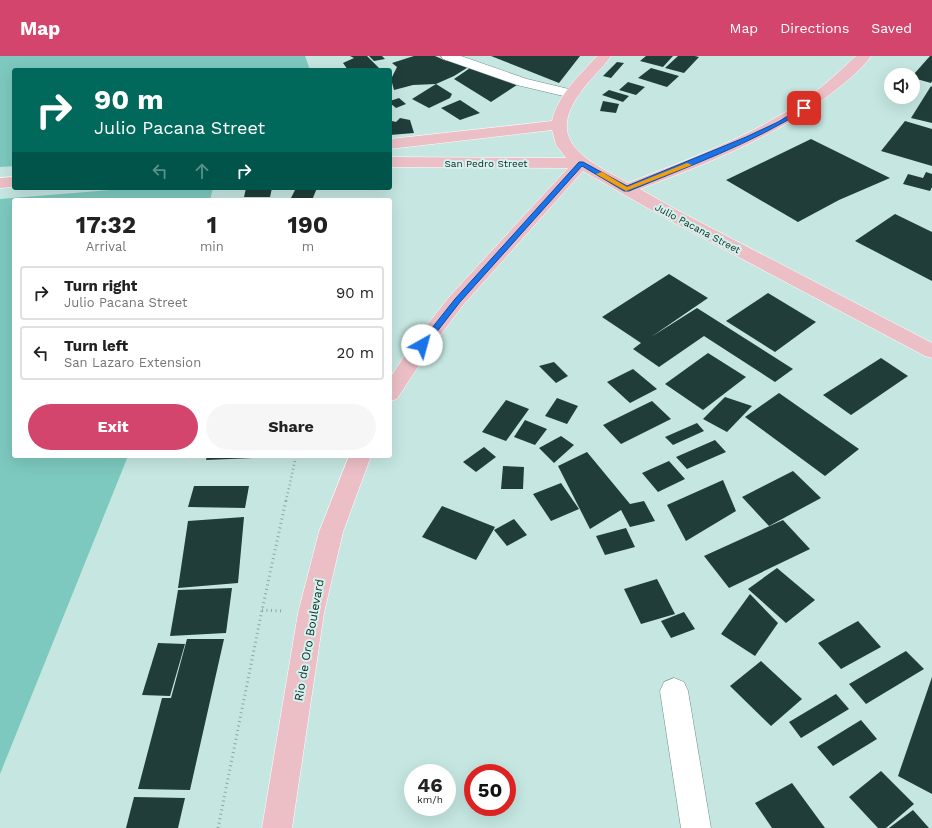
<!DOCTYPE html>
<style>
:root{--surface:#fff;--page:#f6f6f6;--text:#222;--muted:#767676;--line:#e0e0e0;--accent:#d3456c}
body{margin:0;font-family:"Work Sans",sans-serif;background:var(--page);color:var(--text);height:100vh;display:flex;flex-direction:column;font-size:15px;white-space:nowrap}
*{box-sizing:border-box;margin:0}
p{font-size:13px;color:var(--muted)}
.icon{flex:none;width:22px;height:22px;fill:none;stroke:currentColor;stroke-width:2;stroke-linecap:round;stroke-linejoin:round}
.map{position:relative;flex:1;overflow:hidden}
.sheet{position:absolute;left:12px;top:142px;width:380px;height:260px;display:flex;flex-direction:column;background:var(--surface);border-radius:4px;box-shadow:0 4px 16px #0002}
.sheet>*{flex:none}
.guide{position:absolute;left:12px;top:12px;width:380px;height:122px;border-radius:4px;box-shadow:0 4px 16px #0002;background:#00695c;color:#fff;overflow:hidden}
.fabs{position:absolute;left:884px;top:12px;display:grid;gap:8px}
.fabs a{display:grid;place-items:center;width:36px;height:36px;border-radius:50%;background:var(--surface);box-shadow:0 4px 16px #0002;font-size:20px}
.speed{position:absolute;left:404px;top:708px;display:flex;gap:8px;font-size:20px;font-weight:700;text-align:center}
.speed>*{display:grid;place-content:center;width:52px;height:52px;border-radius:50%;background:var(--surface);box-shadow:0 4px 16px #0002;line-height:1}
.speed small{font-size:10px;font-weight:400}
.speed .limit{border:6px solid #d22;background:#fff;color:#111}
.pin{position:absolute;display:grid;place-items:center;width:34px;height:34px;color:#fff;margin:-17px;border-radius:8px;box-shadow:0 2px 6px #0006}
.me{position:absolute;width:44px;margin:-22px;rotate:38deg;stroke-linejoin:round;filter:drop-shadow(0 0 3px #0008)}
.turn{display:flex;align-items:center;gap:14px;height:84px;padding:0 16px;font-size:18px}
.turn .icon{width:52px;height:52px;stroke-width:2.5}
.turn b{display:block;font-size:28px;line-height:34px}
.lanes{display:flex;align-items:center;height:38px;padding:0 16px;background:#0003;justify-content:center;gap:20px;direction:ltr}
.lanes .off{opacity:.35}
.eta{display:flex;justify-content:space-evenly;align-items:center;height:68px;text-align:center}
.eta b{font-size:24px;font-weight:700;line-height:28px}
.cta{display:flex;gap:8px;margin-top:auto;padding:8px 16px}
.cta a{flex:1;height:46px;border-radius:24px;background:var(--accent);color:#fff;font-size:16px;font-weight:700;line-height:46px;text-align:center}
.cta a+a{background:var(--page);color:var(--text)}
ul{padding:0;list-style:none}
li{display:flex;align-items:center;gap:12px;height:54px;margin:0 8px 6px;padding:0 8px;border:2px solid var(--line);border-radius:4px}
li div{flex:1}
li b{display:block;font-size:15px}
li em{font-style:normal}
header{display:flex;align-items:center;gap:24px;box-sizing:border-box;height:56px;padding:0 20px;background:var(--accent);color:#fff}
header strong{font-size:19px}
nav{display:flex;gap:22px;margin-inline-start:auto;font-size:14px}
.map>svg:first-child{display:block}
.water{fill:#7dc9bf}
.pier{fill:#c5e6e1}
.building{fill:#203d39}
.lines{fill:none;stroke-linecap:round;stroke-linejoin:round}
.minor-casing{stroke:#6e8d88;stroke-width:1}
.major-casing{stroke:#fff;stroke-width:1}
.path-far1{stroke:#8ea8a4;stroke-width:2.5;stroke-dasharray:1 3;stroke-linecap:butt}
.path{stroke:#8ea8a4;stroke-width:3;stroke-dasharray:1 3.5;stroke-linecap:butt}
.minor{fill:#fff;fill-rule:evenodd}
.major{fill:#ecbfc7;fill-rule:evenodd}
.route{fill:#1a73e8;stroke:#114b97}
.slow{fill:#f59e0b}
.labels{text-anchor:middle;stroke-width:4;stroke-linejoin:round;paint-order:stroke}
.far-street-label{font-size:10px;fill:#182422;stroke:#d2f3ee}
.street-label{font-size:12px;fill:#182422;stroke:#d2f3ee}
</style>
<header>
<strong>Map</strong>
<nav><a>Map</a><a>Directions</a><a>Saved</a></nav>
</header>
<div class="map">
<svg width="932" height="772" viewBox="0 0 932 772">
<rect width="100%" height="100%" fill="#c5e6e1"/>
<path class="water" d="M0,0h305l5,14h-296v118h199l-3,12h-196v256h114l-128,318z"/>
<path class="pier" d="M14,110v22h121l-135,11v-32z"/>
<g class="building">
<path d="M350,0h17l13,13 -32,1 -5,-7 11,-5z"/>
<path d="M369,0h13l3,3 -11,2z"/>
<path d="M414,0h21l9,4 26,6 -16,10 -18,8 -23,1 -19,5 -3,-11 6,-12 -5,-4z"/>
<path d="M491,0h89l-21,27z"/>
<path d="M646,0h27l-10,11 -23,-6z"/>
<path d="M678,0h17l4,1 -15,16 -19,-5z"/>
<path d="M930,0h2v25l-1,2 -18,-5 1,-4z"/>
<path d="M617,6l7,1 -13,15 -8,-2z"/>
<path d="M473,10l47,17 -29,19 -37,-23z"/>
<path d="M651,12l28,8 -12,11 -29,-9z"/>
<path d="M628,26l17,5 -9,8 -17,-5z"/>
<path d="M436,28l16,10 -2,4 -21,10 -17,-9z"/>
<path d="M931,30l1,1v36l-21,-5z"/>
<path d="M609,34l20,6 -6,6 -21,-7z"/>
<path d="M399,42l7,6 -10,4 -6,-5v-2z"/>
<path d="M460,44l20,13 -20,7 -19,-12z"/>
<path d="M603,45l16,3 -3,9 -16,-2z"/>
<path d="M400,62l10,2 4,13 -24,2v-12l2,-2 4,1z"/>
<path d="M905,65l27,8v37l-51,-15z"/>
<path d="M811,83l79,39 -51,22 -41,22 -72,-42z"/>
<path d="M926,116l6,2v13l-2,4 -27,-7 5,-10 15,4z"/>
<path d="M246,132h26l-2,9h-26z"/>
<path d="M296,132h21l-5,12h-20l2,-2h-3z"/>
<path d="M895,158l37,18v49l-77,-40z"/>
<path d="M669,218l39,24 -57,39 46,-29 96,61 -18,13 -71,-46 -45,31 -26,-18 8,-6 -39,-26z"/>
<path d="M768,237l48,29 -41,30 -49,-31z"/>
<path d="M708,297l38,24 -43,33 -38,-26z"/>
<path d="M881,302l27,18 -57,39 -28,-20z"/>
<path d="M554,306l14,14 -12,7 -17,-17z"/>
<path d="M633,313l24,20 -27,14 -23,-21z"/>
<path d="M779,337l80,56 -34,27 -80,-59z"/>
<path d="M725,341l27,9 -25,26 -24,-13z"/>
<path d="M557,342l21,8 -11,18 -22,-8z"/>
<path d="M506,344l23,9 -23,32 -24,-9z"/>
<path d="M652,345l19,18 -50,25 -18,-19z"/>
<path d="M525,364l22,9 -12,16 -21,-8z"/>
<path d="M697,367l7,8 -31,14 -8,-8z"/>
<path d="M561,380l13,9 -20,18 -15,-15z"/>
<path d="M715,384l11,12 -39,17 -11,-12z"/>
<path d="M484,391l12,10 -20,15 -13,-10z"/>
<path d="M587,396l43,52 14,-3 11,20 -25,6 -9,-17 -31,19 -32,-63z"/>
<path d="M207,400h46v2l-47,2z"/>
<path d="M669,405l16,18 -27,13 -16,-19z"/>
<path d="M503,410l21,1 -1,22h-22z"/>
<path d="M793,415l28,27 -52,28 -27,-29z"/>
<path d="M723,424l13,31 -50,30 -19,-36z"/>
<path d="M561,427l18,26 -28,12 -18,-27z"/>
<path d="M194,430h55l-4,22 -57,-1z"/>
<path d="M442,450l53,21 -19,33 -54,-23z"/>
<path d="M244,461l-6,66 -60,5 10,-67z"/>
<path d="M514,463l13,16 -20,11 -13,-16z"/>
<path d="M783,464l27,29 -81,39 -25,-32z"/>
<path d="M626,472l9,19 -30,8 -9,-19z"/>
<path d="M777,512l38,32 -29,23 -38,-34z"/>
<path d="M657,523l18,35 -34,10 -17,-35z"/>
<path d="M232,532l-6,45 -56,3 8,-46z"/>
<path d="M750,538l28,29 -23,33 -34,-22z"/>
<path d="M684,556l11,17 -24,9 -10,-17z"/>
<path d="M858,565l23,26 -40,22 -23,-26z"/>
<path d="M187,583h37l-34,151 -52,-1 24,-91h9z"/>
<path d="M158,587l27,1 -15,52 -28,-1z"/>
<path d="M906,595l18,18 -58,35 -17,-20z"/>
<path d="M761,605l41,38 -31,27 -41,-40z"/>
<path d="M932,621v117l-34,-18z"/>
<path d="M836,638l13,15 -48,29 -12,-16z"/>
<path d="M861,664l16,19 -44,27 -16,-19z"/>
<path d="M881,715l33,33 -28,24h-8l-29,-31z"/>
<path d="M792,727l33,45h-53l-17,-25z"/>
<path d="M134,741l51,1 -7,30h-52z"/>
<path d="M913,754l16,18h-40z"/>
</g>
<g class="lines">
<g class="minor-casing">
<g id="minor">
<path d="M441,0h20l66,23 50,12 2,3 -2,3 -5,1 -55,-13 -74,-26z"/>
<path d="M674,622l10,4 4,9 23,137h-30l-21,-137 4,-9z"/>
</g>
</g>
<g class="major-casing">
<g id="major">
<path d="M597,0h14c-8,12 -19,21 -28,33 -41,53 4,71 45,94 61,-24 125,-47 179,-85 18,-13 33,-27 49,-42h15c-10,14 -25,26 -38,36 -57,45 -125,71 -193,97l37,21 255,133v15l-7,-2 -260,-138 -82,-47 -119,133 -35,46 -32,49 -7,2v-23l25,-38 35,-44 118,-128 -178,-1v-10l176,1 -10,-13 -4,-15 -162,19v-10l162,-18c6,-26 27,-45 45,-65z"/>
<path d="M14,121v10l-14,1v-10z"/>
<path d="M349,400h22l-28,76 -19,81 -32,215h-30l36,-215 21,-81z"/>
</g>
</g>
<path class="path-far1" d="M286,445l10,-45"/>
<g class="path">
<path d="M262,554l21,1"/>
<path d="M218,772l44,-218 24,-110"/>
</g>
<use href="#minor" class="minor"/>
<use href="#major" class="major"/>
</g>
<path class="route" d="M804,50l3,2 -1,1c-55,35 -117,57 -177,82h-5l-42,-25 -122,136 -35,45h-5l-2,-2 2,-2 35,-44 124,-137h4l44,24 119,-49 32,-15z"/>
<path class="slow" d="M687,107l5,2 -66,26 -30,-17 6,-2 25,15z"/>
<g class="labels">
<g class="far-street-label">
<text x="486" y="111">San Pedro Street</text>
<text transform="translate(698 172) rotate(28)" y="4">Julio Pacana Street</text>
</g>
<g class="street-label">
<text transform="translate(309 584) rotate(-80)" y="4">Rio de Oro Boulevard</text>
</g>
</g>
</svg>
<div class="fabs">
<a><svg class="icon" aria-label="sound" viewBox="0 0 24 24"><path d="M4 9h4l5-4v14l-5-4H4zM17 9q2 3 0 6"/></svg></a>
</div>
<div class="speed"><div>46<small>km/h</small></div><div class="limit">50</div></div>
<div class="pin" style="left:804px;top:52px;background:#d93025"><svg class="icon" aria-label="arrive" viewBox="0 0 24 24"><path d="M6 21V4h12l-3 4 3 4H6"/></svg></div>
<svg class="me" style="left:422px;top:289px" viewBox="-20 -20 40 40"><circle r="19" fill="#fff"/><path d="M0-13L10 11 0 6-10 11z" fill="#1a73e8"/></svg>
<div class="guide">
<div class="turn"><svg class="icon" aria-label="right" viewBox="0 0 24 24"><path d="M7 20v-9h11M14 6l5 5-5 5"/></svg><div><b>90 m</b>Julio Pacana Street</div></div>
<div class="lanes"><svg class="icon off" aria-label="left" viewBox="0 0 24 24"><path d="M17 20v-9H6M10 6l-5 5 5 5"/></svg><svg class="icon off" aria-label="ahead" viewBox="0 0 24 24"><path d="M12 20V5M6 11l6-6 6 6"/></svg><svg class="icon" aria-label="right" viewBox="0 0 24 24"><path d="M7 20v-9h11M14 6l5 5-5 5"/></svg></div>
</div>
<section class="sheet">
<div class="eta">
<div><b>17:32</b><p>Arrival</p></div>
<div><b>1</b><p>min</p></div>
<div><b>190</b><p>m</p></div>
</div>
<ul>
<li><svg class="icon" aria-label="right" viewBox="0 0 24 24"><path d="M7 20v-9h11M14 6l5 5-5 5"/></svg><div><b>Turn right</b><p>Julio Pacana Street</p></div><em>90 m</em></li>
<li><svg class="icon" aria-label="left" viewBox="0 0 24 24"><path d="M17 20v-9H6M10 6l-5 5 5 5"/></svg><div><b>Turn left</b><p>San Lazaro Extension</p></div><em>20 m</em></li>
</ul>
<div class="cta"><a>Exit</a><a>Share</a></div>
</section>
</div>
